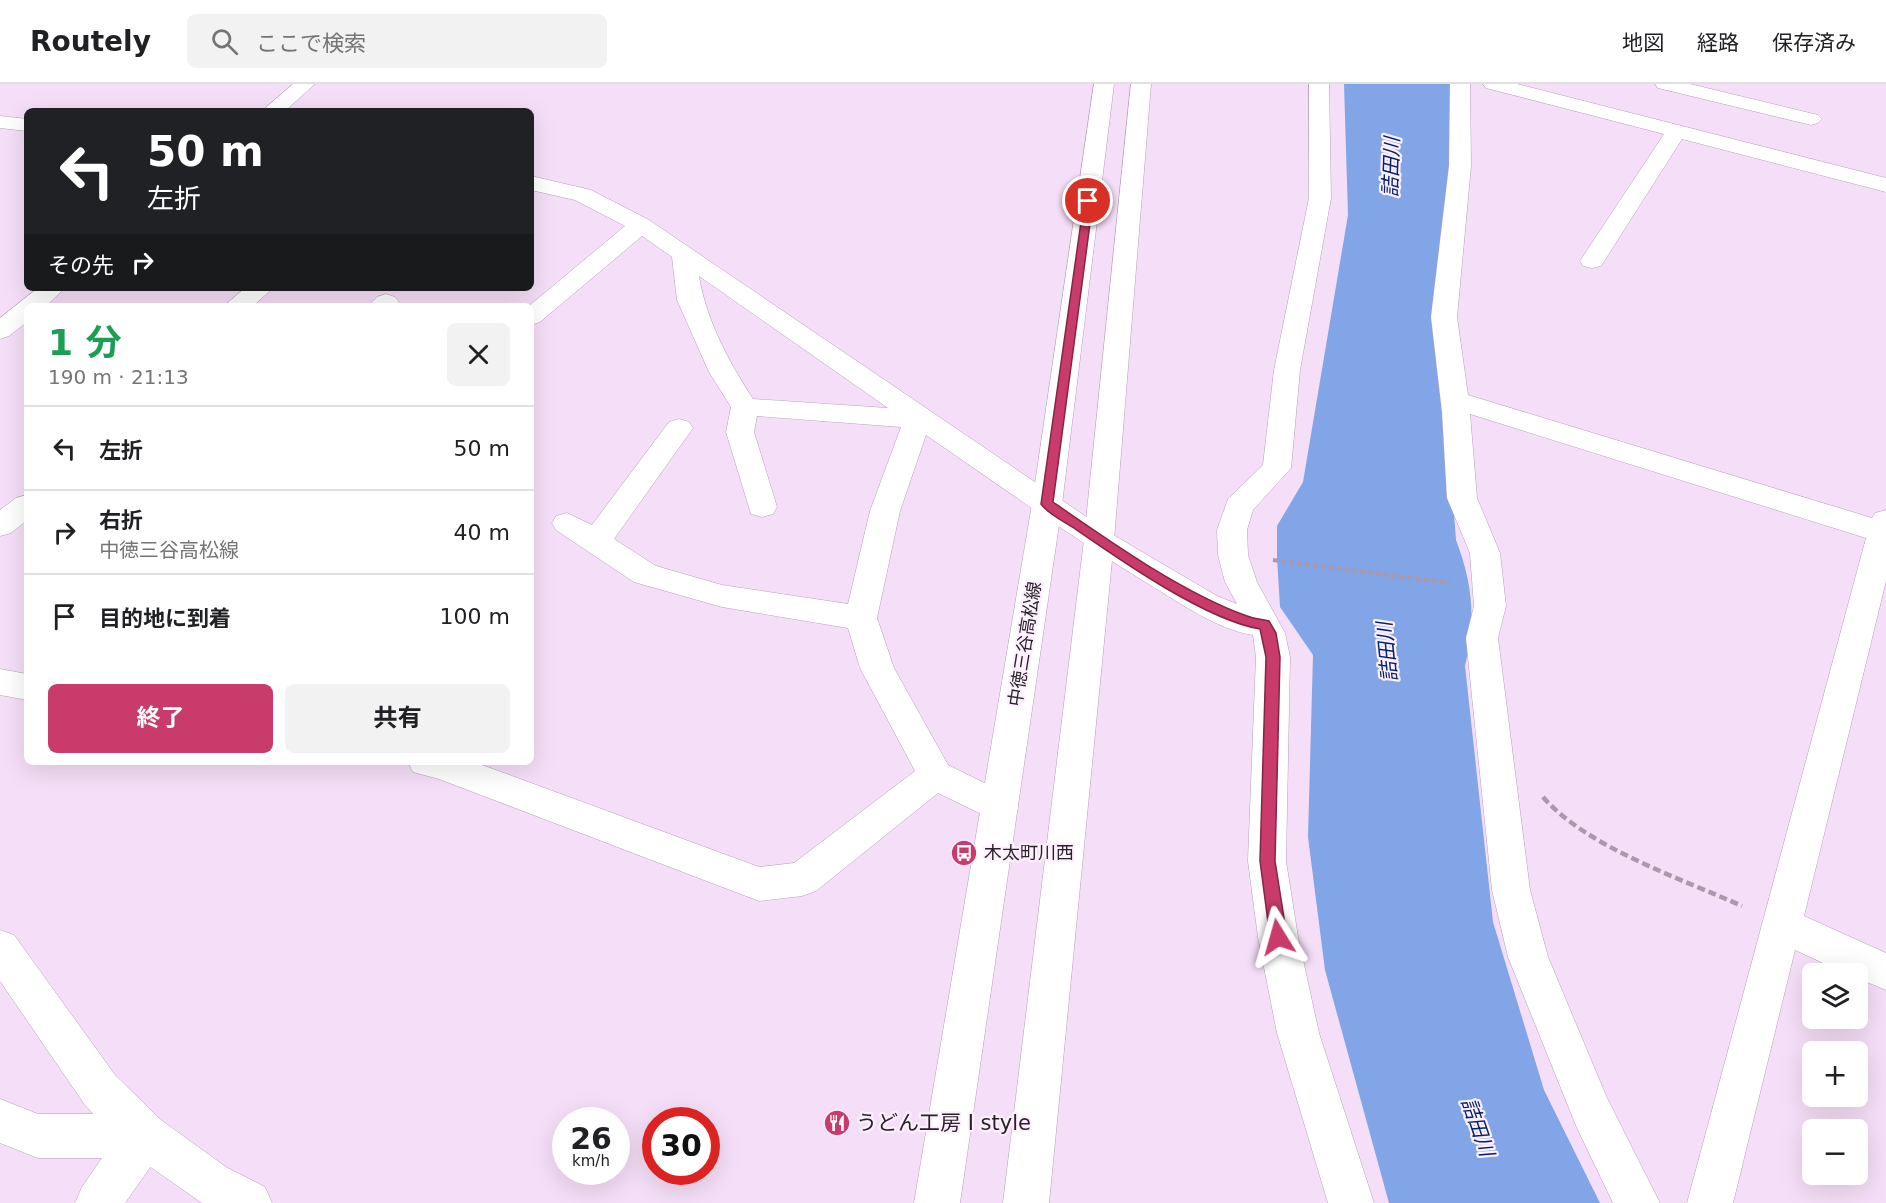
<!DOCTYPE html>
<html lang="ja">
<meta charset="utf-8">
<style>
:root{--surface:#fff;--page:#f2f2f2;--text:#202124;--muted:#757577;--line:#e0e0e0;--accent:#c93b6a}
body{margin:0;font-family:"DejaVu Sans","Noto Sans JP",sans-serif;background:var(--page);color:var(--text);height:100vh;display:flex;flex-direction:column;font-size:22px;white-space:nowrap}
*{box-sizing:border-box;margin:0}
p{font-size:20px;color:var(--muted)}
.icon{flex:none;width:33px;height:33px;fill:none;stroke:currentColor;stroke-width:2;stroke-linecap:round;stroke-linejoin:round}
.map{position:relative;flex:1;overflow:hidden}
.drawer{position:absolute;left:24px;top:219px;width:510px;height:462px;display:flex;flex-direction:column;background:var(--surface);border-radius:9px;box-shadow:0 6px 24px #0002}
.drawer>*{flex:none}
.hud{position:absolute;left:24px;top:24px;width:510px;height:183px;border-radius:9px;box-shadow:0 6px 24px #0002;background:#202124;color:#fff;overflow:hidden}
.fabs{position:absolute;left:1802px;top:879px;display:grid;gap:12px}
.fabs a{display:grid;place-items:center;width:66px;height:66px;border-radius:9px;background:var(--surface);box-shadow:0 6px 24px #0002;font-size:30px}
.speed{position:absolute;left:552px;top:1023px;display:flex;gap:12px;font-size:30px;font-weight:700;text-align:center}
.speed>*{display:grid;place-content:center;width:78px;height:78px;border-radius:50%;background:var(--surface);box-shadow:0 6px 24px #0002;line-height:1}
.speed small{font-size:15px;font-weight:400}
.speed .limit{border:9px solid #d22;background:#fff;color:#111}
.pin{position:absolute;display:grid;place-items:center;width:51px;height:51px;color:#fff;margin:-26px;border:3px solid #fff;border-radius:50%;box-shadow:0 2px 6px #0007}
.me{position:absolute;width:66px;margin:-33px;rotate:352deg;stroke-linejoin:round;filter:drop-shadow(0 0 4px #0008)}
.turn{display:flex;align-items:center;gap:21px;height:126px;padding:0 24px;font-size:27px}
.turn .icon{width:78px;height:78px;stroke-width:2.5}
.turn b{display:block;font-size:42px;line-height:51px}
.then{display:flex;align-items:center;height:57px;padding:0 24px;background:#0003;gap:12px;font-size:22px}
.round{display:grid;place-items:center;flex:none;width:63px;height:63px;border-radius:9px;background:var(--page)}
.overview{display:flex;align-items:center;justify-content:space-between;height:102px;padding:0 24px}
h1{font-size:36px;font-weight:700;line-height:45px;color:#1e9e55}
.cta{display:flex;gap:12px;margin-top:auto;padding:12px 24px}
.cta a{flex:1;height:69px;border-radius:9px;background:var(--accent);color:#fff;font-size:24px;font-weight:700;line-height:69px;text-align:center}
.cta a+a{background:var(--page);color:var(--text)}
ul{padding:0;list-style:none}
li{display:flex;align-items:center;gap:18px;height:84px;padding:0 24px;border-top:2px solid var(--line)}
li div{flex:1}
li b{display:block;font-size:22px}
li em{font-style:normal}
header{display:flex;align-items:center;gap:36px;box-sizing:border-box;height:84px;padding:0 30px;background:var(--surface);border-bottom:2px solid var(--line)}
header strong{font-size:28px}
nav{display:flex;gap:33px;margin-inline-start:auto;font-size:21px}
.search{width:420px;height:54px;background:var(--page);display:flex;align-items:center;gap:15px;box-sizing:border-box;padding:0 21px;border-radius:9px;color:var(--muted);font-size:22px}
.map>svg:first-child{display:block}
.water{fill:#81a5e7}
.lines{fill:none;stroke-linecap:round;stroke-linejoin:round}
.minor-casing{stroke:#b6a0b8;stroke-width:1}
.major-casing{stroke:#b6a0b8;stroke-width:1}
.path-far1{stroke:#aa98ab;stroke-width:4;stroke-dasharray:5 3;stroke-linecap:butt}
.path{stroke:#aa98ab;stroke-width:4.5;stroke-dasharray:8 4;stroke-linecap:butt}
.minor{fill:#fff;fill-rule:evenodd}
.major{fill:#fff;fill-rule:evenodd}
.route{fill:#c93b6a;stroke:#832645;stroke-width:1.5}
.labels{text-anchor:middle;stroke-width:4.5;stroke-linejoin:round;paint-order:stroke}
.street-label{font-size:18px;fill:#29212a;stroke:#fdeffe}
.poi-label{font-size:18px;fill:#29212a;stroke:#fdeffe;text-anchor:start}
.water-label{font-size:20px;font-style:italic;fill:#01226d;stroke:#fdeffe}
.near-poi-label{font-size:21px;fill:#29212a;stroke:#fdeffe;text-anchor:start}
</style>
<header>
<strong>Routely</strong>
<div class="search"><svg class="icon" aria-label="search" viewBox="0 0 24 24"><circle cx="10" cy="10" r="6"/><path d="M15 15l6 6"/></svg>ここで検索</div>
<nav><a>地図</a><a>経路</a><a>保存済み</a></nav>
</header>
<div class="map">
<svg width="1886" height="1119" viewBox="0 0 1886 1119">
<rect width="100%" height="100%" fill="#f5def7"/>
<path class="water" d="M1344,0h108l-4,110 -11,103 19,243c17,45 20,80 9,126l28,256 51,168 56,113h-211l-64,-233 -17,-133 5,-182 -33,-48 -3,-49v-32l26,-44 45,-267z"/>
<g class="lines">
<g class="minor-casing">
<g id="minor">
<path d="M293,0h22l-30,27h-23z"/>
<path d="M1309,0h20l2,114 -31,172 -9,98 -38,42 -6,20 1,25 9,27 28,51 5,24 -4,204 12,76 21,96 55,170h-46l-51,-170 -19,-96 -10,-76 8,-204 -3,-22c-37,-6 -71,-31 -103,-50 -77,-47 -150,-99 -224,-150l-26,76 -23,107 17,50 54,97 65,32 5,11 -5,11 -13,4 -62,-30 -122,98 -14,5 -43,5 -320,-122 -26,-7 -5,-10h66l285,105 35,-4 121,-92 -55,-103 -12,-40 -126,-21 -88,-25 -78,-52 -4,-7 4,-7 11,-3 25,12 77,-103 10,-3 10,3 4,6 -79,111 42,27 66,19 126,19 22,-93 31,-84 -144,-11 -3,16 23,75 -4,7 -11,3 -11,-3 -25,-82 5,-25 -22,-35 -32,-72 -5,-43 -30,-21 -102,86 -9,3v-19h-2l96,-80 -50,-26 -44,-10v-14l60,14 58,30 461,313 107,63 20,8 -12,-22 -7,-27 -1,-25 11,-31 35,-34 11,-95 35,-172zM699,192l189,132 -135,-9c-24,-37 -47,-79 -54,-123z"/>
<path d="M1450,0h20l1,82 -14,151 11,78 404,123 3,-5 11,-3v71l-82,335 82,37v37l-29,-12v-4h-10l-52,-24 -62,253h-46l179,-665 -396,-124 7,84 23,55 6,53 -8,32 32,252 18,67 59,141 53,105h-47l-36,-75 -69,-171 -16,-67 -26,-252 8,-32 -4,-53 -23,-55 -5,-86 -11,-95 18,-151z"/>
<path d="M1483,0h34l369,94v14l-204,-53 -81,127 -9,2 -9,-2 -3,-5 84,-127 -178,-46z"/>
<path d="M1655,0h35l128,31 4,4 -4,4 -7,2 -153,-37z"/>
<path d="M0,32l27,3v12l-27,-3z"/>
<path d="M38,204h27l-19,18h-19v16l-18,14 -9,3v-21z"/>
<path d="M245,204h28l-20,18h-29z"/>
<path d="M386,210l9,3 4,5 -3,4h-28l9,-9z"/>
<path d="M27,411v25l-16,13 -11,3v-26l16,-12z"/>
<path d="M0,585l27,5v26l-27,-5z"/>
<path d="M0,1015l38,15h107l16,6 6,16 -6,16 -36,51h-50l7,-16 20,-29h-64l-38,-15z"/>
</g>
</g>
<g class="major-casing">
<g id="major">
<path d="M1094,0h20l-52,420 -102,699h-46l118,-699z"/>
<path d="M1131,0h20l-37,456 -65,663h-46l81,-663z"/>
<path d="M0,846l14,5 101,140 46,45 65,47 39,20 7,16h-70l-73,-51 -44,-47 -85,-124z"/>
</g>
</g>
<path class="path-far1" d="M1273,476l177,23"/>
<path class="path" d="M1543,713c43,50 139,82 199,109"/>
<use href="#minor" class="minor"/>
<use href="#major" class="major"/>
</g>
<path class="route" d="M1088,114l5,3 -40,301c56,39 130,91 194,114 7,3 15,3 22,5l7,12 4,24 -5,204 12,76 -3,6 -6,2 -5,-2 -3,-6 -10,-76 6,-204 -6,-28c-54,-9 -140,-69 -186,-101 -11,-7 -26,-14 -33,-24l43,-303z"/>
<defs>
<g id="bus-disc" transform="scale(1.35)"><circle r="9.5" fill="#c93b6a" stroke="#fdeffe"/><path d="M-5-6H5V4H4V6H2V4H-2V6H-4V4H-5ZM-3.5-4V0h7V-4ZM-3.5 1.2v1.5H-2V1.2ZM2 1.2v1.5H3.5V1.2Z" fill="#fff"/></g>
<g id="restaurant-disc" transform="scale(1.35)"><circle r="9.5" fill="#c93b6a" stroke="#fdeffe"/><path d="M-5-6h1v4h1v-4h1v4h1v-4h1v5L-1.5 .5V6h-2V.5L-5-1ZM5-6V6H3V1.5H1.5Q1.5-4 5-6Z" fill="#fff"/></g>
</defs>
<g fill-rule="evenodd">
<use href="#bus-disc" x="964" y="769"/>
<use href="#restaurant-disc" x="837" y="1039"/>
</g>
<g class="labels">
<g class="street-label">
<text transform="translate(1025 560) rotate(-81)" y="6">中徳三谷高松線</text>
</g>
<g class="poi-label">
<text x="984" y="775">木太町川西</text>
</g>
<g class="water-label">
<text transform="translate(1391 83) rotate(-88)" y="7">詰田川</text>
<text transform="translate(1387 568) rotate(-96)" y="7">詰田川</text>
<text transform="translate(1478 1043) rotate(71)" y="7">詰田川</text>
</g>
<g class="near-poi-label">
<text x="856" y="1046">うどん工房 I style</text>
</g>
</g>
</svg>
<div class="fabs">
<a><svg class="icon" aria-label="layers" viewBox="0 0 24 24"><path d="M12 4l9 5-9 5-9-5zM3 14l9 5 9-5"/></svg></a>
<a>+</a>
<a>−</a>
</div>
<div class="speed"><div>26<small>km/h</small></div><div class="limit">30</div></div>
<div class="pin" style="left:1088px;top:117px;background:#d93025"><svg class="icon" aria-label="arrive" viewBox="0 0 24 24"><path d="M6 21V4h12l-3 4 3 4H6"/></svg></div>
<svg class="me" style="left:1278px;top:853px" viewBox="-20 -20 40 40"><path d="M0-17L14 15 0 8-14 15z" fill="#c93b6a" stroke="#fff" stroke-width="4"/></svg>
<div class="hud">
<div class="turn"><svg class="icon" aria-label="left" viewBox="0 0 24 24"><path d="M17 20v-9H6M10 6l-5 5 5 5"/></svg><div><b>50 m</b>左折</div></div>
<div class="then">その先<svg class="icon" aria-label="right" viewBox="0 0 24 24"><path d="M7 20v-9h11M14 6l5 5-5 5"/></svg></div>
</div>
<section class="drawer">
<div class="overview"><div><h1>1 分</h1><p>190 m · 21:13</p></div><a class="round"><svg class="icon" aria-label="close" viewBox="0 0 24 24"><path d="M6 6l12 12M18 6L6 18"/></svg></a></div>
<ul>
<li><svg class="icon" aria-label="left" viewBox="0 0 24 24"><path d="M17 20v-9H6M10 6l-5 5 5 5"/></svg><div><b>左折</b></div><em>50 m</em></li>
<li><svg class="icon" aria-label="right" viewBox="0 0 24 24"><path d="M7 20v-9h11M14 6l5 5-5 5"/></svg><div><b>右折</b><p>中徳三谷高松線</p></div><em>40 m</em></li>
<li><svg class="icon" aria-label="arrive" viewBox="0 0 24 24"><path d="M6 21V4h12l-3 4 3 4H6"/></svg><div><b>目的地に到着</b></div><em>100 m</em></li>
</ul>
<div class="cta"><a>終了</a><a>共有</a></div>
</section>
</div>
